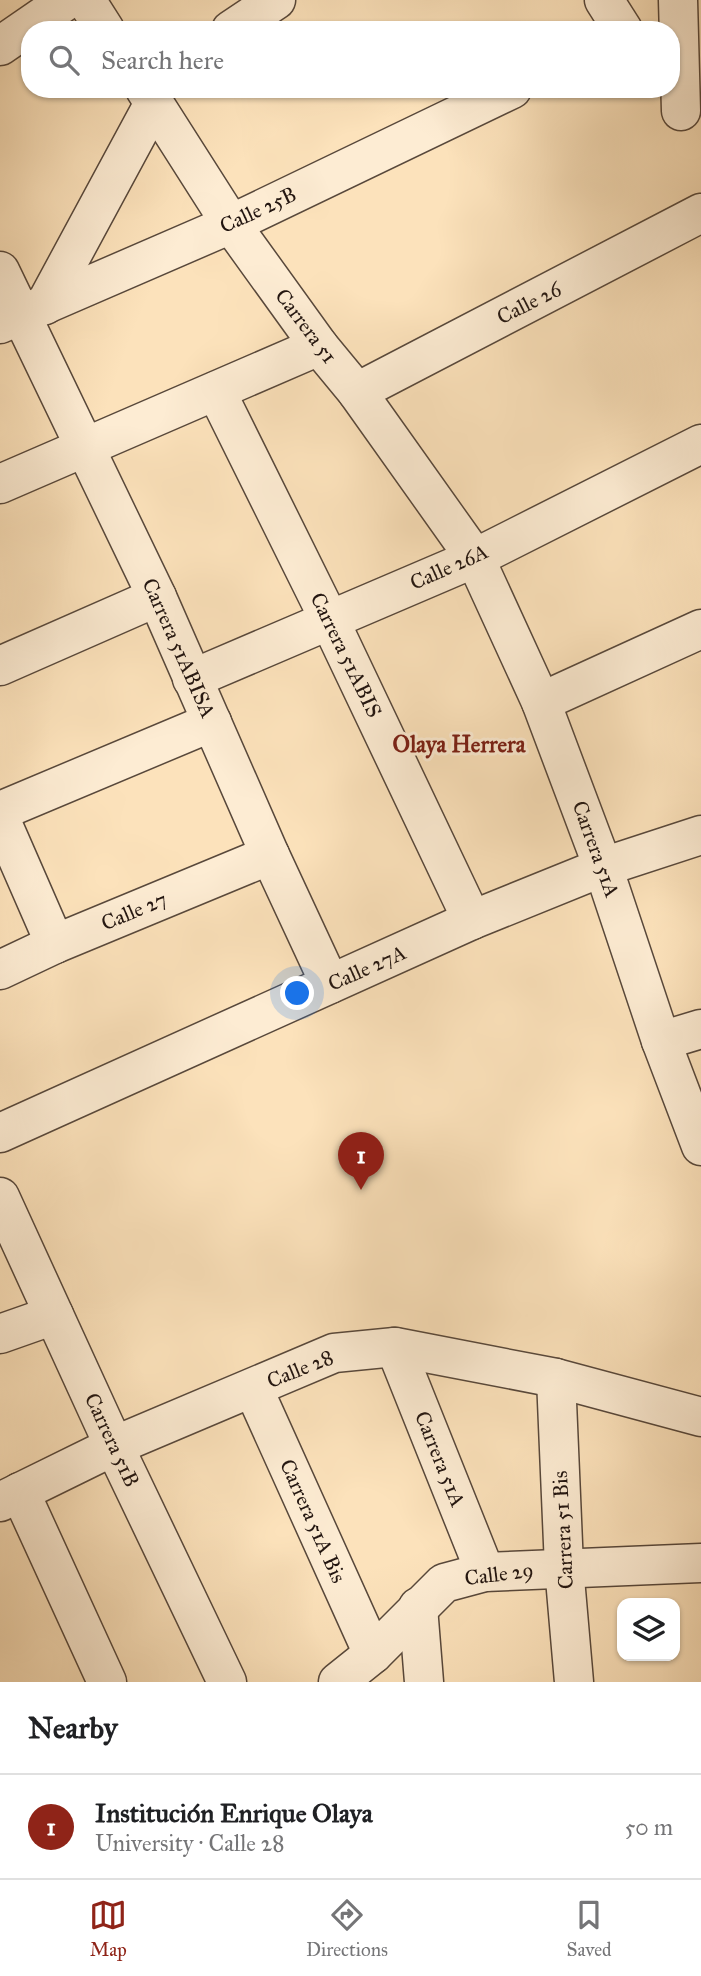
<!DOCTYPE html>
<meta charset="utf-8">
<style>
body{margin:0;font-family:"IM FELL Great Primer",serif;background:#f2f2f2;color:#202124}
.controls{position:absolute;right:21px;bottom:21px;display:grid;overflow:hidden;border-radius:14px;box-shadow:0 2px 5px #0004}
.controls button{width:63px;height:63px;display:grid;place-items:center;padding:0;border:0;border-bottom:2px solid #e0e0e0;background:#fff;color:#202124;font:35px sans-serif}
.you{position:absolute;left:298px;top:994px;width:24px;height:24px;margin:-18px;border:5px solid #fff;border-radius:50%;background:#1a73e8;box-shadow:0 0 0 10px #1a73e833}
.badge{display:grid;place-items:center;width:46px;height:46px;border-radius:50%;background:#8f2418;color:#fff;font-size:23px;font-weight:700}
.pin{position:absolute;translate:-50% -58px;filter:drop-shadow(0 2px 4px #0008)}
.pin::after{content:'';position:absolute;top:37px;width:24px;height:21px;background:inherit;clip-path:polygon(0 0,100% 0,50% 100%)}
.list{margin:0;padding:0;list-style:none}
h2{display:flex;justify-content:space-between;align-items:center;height:91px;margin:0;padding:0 28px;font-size:30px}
h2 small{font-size:23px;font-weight:400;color:#757577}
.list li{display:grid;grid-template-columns:46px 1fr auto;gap:21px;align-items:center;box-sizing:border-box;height:105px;padding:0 28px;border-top:2px solid #e0e0e0}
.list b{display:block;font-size:26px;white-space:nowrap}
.list p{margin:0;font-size:23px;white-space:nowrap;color:#757577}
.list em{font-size:23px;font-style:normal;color:#757577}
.icon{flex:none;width:38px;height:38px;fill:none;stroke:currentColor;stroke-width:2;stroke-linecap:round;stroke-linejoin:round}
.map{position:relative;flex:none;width:701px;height:1682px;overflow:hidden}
.search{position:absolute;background:#fff;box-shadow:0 2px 5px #0004;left:21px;right:21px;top:21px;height:77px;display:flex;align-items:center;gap:18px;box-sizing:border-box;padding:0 24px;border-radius:28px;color:#757577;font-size:26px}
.sheet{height:196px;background:#fff}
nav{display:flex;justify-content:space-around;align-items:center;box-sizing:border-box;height:98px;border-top:2px solid #e0e0e0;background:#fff;font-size:19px;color:#757577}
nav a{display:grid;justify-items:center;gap:4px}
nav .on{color:#8f2418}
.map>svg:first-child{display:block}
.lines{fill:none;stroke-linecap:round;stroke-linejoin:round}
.minor-casing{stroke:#58483b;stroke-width:41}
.minor{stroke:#fdecd3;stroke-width:38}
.labels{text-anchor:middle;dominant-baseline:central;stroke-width:6;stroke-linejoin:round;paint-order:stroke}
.street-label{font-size:21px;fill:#221510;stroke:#fdecd3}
.neighbourhood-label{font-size:23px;font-weight:bold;fill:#7a1f14;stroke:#fdecd3}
</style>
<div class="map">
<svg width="701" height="1682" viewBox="0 0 701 1682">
<rect width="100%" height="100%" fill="#fce2bb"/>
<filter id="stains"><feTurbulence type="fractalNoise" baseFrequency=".00286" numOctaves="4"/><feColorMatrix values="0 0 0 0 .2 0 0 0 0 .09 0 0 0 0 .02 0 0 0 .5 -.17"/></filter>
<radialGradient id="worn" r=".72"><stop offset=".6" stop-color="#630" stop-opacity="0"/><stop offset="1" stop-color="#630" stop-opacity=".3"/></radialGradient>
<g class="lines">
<g class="minor-casing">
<g id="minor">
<path d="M86 0 105 30"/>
<path d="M604 0 623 30"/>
<path d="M678 0 681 111"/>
<path d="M231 30 276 0"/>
<path d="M0 46 67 0"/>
<path d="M145 89 231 224 319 346 357 392 475 558 541 702 603 867 661 1041 701 1146"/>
<path d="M0 271 157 597 270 855 330 984"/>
<path d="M45 305 154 103"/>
<path d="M0 324 231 224 512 89"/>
<path d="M216 391 329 619 472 920"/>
<path d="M357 392 701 213"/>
<path d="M0 484 319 346"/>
<path d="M0 666 157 597"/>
<path d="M192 679 475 558 701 444"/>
<path d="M541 702 701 629"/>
<path d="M0 811 212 722"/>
<path d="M0 818 55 944"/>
<path d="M0 970 55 944 270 855"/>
<path d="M661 1041 701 1029"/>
<path d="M0 1133 472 920 603 867 701 835"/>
<path d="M0 1197 114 1446 227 1682"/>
<path d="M0 1334 54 1315"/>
<path d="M395 1347 485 1572"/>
<path d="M556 1378 564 1567 574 1682"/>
<path d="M253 1388 373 1654"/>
<path d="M20 1492 107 1682"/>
<path d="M0 1502 114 1446 334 1353 395 1347 556 1378 701 1417"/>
<path d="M418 1607 424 1682"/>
<path d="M338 1682 373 1654 444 1583 485 1572 701 1563"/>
</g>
</g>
<use href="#minor" class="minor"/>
</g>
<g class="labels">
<g class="street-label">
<text transform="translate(258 210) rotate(-25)">Calle 25B</text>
<text transform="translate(529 303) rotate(-27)">Calle 26</text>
<text transform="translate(306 326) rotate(53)">Carrera 51</text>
<text transform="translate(449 567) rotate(-24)">Calle 26A</text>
<text transform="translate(179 648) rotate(66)">Carrera 51ABISA</text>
<text transform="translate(346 655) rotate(64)">Carrera 51ABIS</text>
<text transform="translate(596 849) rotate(70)">Carrera 51A</text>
<text transform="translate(134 911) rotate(-23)">Calle 27</text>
<text transform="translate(367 968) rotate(-24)">Calle 27A</text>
<text transform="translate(300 1369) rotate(-22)">Calle 28</text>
<text transform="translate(112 1440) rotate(65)">Carrera 51B</text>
<text transform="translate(440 1459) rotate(68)">Carrera 51A</text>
<text transform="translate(313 1521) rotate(66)">Carrera 51A Bis</text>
<text transform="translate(563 1530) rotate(-93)">Carrera 51 Bis</text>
<text transform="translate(499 1574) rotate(-7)">Calle 29</text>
</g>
<g class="neighbourhood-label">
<text x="459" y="744">Olaya Herrera</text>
</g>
</g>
<rect width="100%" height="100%" filter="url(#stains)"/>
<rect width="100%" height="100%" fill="url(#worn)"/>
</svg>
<div class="controls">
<button><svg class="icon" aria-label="layers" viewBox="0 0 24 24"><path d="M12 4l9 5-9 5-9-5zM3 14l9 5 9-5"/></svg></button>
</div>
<div class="you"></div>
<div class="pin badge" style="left:361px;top:1190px">1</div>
<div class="search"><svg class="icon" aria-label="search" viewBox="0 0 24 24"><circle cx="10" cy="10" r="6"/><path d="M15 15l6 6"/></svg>Search here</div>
</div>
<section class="sheet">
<h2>Nearby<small></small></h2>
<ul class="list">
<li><span class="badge">1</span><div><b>Institución Enrique Olaya</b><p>University · Calle 28</p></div><em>50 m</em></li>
</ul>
</section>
<nav>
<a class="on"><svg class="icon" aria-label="map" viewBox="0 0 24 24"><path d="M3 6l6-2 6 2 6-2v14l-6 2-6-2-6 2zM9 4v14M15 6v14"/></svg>Map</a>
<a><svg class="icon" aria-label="directions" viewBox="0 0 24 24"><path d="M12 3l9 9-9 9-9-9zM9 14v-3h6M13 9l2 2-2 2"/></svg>Directions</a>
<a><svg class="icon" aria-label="saved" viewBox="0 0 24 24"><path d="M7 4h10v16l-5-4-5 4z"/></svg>Saved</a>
</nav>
